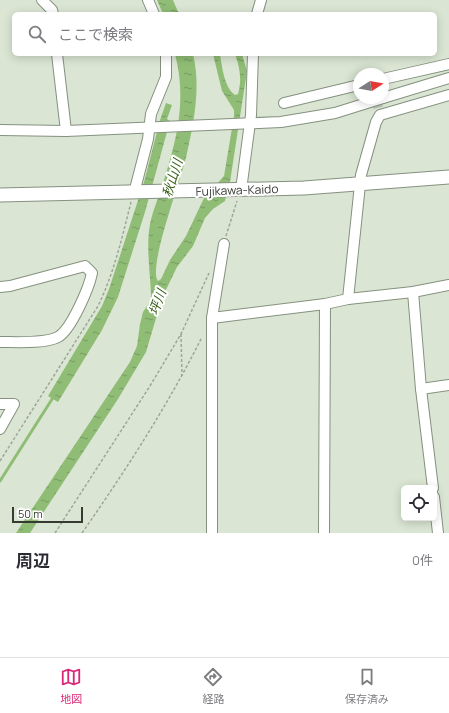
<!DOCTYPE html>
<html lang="ja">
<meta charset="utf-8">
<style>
body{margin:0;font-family:Manrope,"Noto Sans JP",sans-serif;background:#f2f2f3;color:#2b2b33}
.controls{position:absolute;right:12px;bottom:12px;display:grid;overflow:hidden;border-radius:6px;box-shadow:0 2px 10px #0003}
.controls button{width:36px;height:36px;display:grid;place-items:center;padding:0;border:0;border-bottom:1px solid #e1e1e2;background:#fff;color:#2b2b33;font:20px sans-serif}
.compass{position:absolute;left:353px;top:68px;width:36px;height:36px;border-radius:50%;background:#fff;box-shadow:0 2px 10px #0003;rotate:79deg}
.scale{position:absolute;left:12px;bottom:10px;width:71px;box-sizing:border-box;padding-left:4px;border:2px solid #353a33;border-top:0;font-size:11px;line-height:14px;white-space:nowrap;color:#353a33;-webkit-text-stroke:3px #fff;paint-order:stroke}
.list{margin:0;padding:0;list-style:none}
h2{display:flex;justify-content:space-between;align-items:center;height:52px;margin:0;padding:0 16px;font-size:17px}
h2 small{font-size:13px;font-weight:400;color:#7c7c81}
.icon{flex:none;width:22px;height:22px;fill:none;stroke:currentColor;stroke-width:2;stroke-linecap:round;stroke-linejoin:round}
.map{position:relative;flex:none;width:449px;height:533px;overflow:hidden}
.search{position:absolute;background:#fff;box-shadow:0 2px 10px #0003;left:12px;right:12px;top:12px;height:44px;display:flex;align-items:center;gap:10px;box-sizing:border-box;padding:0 14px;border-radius:6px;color:#7c7c81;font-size:15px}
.sheet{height:124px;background:#fff}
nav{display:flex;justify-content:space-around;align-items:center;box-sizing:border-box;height:56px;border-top:1px solid #e1e1e2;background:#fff;font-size:11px;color:#7c7c81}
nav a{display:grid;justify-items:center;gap:2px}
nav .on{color:#db2777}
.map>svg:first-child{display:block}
.water{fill:url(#water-ripples)}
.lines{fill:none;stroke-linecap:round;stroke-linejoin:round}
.stream{stroke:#90bd75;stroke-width:3}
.minor-tunnel{stroke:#b9c4b3;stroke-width:10;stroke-dasharray:10 5;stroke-linecap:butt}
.minor-casing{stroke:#85917f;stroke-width:12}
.major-casing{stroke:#85917f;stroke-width:15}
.path{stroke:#9da697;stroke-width:1.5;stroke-dasharray:3 2;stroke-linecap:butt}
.minor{stroke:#fff;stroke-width:10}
.major{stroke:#fff;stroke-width:13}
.labels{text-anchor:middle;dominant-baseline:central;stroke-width:4;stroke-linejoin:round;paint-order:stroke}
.street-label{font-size:12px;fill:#353a33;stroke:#fff}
.water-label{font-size:13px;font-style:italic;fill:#375f17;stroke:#fff}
</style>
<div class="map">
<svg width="449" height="533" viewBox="0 0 449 533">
<defs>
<pattern id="water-ripples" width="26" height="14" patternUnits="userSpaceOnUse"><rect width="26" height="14" fill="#90bd75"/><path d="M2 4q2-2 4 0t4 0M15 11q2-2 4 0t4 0" fill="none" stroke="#769b61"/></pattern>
</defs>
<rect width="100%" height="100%" fill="#dae6d3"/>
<g class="water">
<path d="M157 0H173L179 14H163Z"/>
<path d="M175 54H193C201 86 194 122 187 153 183 175 147 268 158 281L161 279 170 260 186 236 204 198 224 176 234 116V110L222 91 213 54H220C222 66 224 87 235 95L238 94C242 80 240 68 235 54H242L247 71 230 182 225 201 213 209 205 218 193 246 177 267 162 298 146 352 118 399 30 533H16L130 362 137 346 140 324 143 312 151 300V294C150 271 146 246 150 224 153 210 159 196 163 183 177 139 187 100 175 54Z"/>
<path d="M166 103 172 105 167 119 170 121 145 212 118 297 102 330 58 402 48 396 102 306 109 289 144 182 160 120Z"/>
</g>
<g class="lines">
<path class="stream" d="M0 481 54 396"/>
<path class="minor-tunnel" d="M376 98 380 115"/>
<g class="minor-casing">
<g id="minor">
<path d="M42 0 52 10 53 14"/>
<path d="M148 0 154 14"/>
<path d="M257 14 261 0"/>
<path d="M57 54 66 131"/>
<path d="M383 79 449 64"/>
<path d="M383 98 449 78"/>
<path d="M284 103 359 85"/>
<path d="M0 130 66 131 281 122 335 113 383 98"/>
<path d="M241 190 251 115 253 54"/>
<path d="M134 193 148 139 151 114 166 77V54"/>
<path d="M0 287 10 286 85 266 92 273C89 288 71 330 58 337 45 344 15 342 0 342"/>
<path d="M413 292 421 389 433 488"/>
<path d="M348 299 361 175 376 122 380 115 449 95"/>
<path d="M212 318 325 304 348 299 413 292 449 285"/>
<path d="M421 389 449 385"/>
<path d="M0 404H14L0 429"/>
<path d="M434 497 438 533"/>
<path d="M212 533V318L224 244"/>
<path d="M324 533 325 304"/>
</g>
</g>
<g class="major-casing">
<path id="major" d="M0 195 304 188 449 177"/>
</g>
<g class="path">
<path d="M226 236 237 201"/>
<path d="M181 334 182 376"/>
<path d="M0 461 98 306C114 273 122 238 131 202"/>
<path d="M55 533 150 386 181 334 209 273"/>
<path d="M82 533C126 470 168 405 202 337"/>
</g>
<use href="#minor" class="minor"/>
<use href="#major" class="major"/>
</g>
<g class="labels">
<g class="street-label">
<text transform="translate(237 190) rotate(-2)">Fujikawa-Kaido</text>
</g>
<g class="water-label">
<text transform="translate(172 178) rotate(-73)">秋山川</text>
<text transform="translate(157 302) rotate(-70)">坪川</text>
</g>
</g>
</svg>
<div class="controls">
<button><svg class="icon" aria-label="locate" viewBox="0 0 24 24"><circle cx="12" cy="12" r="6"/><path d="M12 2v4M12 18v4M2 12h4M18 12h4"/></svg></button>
</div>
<svg class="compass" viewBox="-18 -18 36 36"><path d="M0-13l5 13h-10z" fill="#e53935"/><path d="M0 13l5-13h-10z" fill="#7c7c81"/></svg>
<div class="scale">50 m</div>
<div class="search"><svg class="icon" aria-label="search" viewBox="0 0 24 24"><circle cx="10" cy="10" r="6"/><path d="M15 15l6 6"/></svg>ここで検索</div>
</div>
<section class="sheet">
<h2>周辺<small>0件</small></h2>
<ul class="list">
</ul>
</section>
<nav>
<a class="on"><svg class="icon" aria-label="map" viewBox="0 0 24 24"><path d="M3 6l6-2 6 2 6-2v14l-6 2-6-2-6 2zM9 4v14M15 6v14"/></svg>地図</a>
<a><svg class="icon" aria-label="directions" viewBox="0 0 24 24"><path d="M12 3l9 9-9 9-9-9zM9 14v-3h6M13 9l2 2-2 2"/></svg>経路</a>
<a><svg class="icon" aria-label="saved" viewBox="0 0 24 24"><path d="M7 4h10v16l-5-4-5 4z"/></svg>保存済み</a>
</nav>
